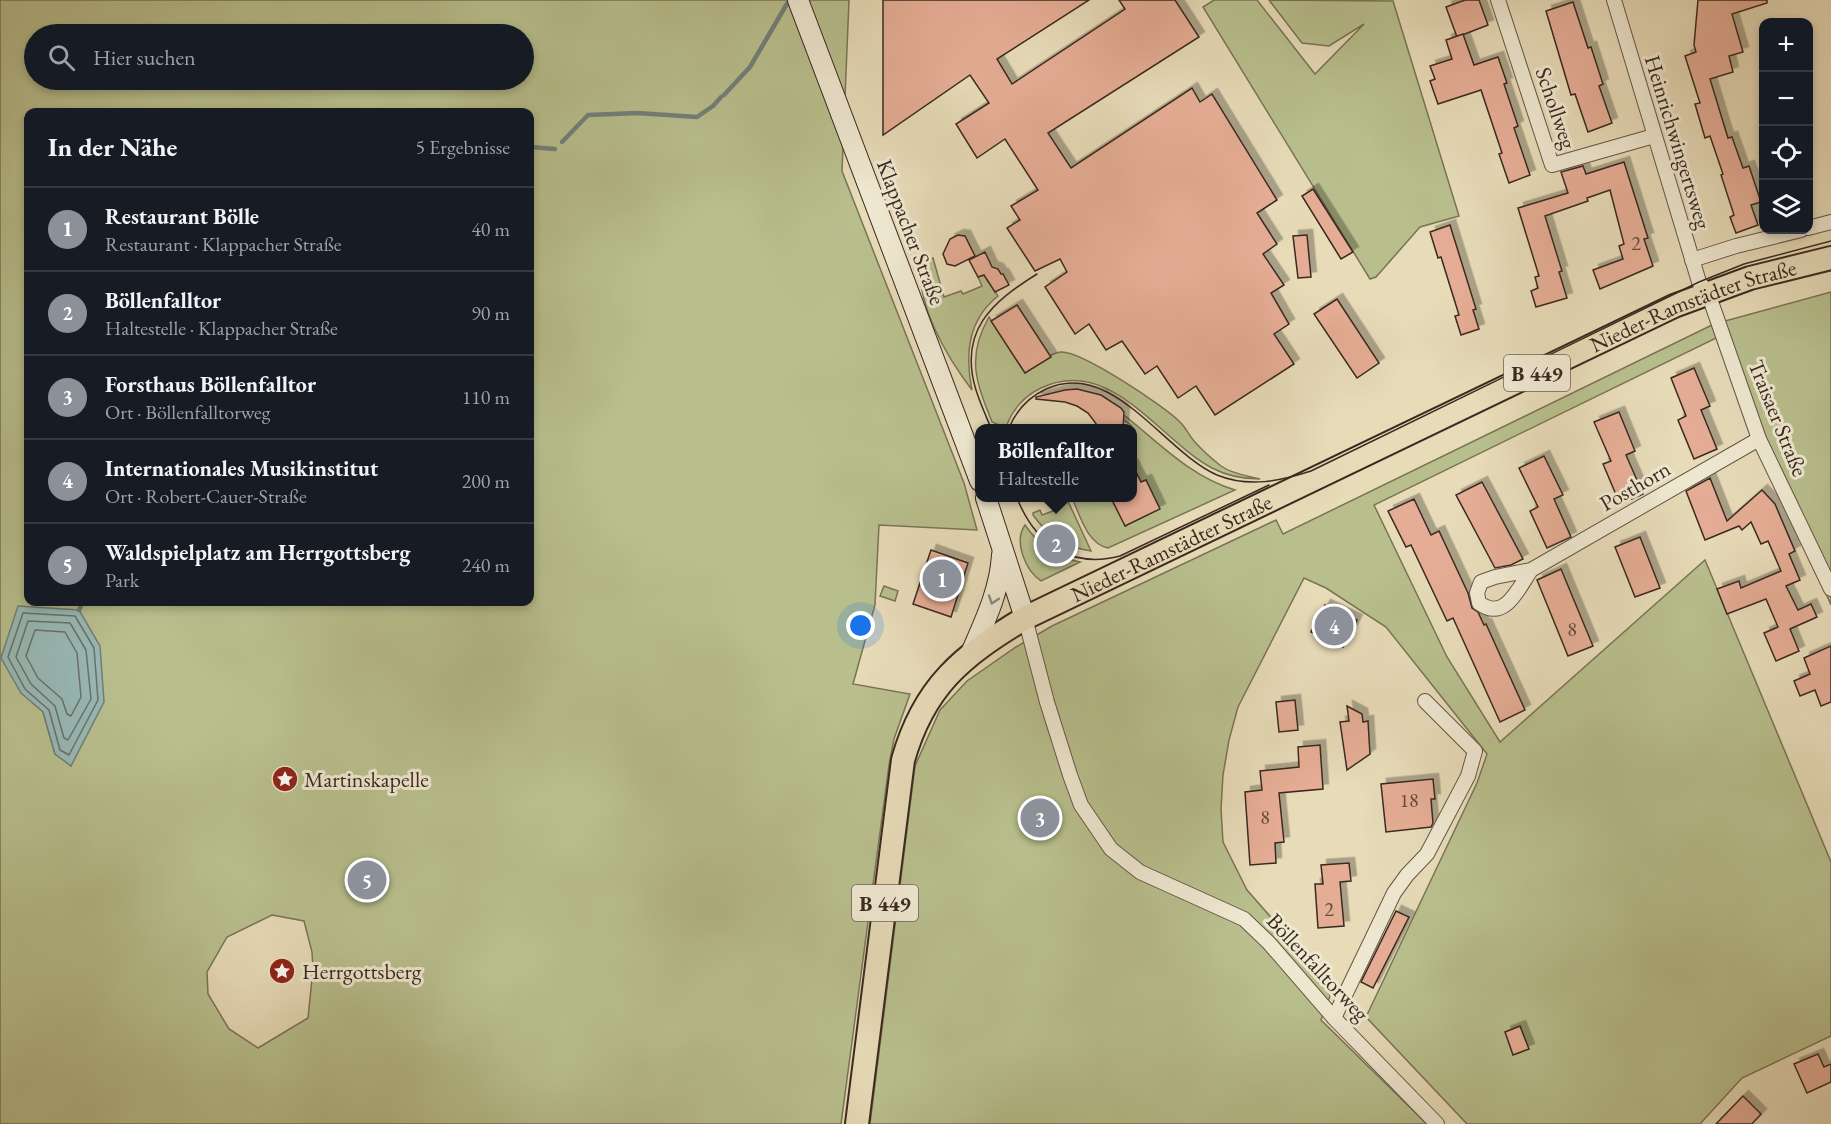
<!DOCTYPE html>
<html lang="de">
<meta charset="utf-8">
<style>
body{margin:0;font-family:"EB Garamond",serif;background:#242831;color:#f1f3f6}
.controls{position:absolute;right:18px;top:18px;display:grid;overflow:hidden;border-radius:12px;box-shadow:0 3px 9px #0003}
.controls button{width:54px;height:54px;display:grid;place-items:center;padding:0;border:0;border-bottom:2px solid #363941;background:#171b24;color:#f1f3f6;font:30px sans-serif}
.you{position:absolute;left:861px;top:626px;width:21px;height:21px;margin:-15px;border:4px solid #fff;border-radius:50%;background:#1a73e8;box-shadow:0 0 0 9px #1a73e833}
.badge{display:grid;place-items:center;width:39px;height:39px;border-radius:50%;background:#8c9099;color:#fff;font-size:20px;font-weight:700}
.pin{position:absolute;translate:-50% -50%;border:3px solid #fff;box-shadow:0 2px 6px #0006}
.popup{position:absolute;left:975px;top:424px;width:162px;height:78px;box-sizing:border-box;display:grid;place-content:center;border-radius:12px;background:#171b24;filter:drop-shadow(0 2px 4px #0005);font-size:20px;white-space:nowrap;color:#9ea1a6}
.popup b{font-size:22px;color:#f1f3f6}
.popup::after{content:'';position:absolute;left:50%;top:100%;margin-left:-12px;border:12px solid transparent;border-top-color:#171b24}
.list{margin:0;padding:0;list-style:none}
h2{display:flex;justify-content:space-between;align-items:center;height:78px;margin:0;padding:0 24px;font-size:26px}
h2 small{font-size:20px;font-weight:400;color:#9ea1a6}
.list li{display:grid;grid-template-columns:39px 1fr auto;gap:18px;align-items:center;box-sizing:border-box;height:84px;padding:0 24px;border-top:2px solid #363941}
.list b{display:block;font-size:22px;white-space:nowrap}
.list p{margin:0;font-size:20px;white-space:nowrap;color:#9ea1a6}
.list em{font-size:20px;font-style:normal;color:#9ea1a6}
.icon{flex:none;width:33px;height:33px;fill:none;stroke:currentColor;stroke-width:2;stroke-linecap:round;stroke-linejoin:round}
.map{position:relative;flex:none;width:1831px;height:1124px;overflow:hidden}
.search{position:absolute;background:#171b24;box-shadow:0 3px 9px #0003;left:24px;top:24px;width:510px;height:66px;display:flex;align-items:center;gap:15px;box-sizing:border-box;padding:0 21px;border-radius:33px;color:#9ea1a6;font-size:22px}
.panel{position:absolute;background:#171b24;box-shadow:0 3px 9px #0003;left:24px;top:108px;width:510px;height:498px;border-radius:12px}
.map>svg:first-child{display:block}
.green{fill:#b8bf8d;stroke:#797456;stroke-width:1.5;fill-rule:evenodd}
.water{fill:#98b9b6;stroke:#727f7a;stroke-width:1.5}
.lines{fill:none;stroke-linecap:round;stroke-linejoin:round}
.shore{stroke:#69716b;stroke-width:1.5}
.stream{stroke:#727f7a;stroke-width:4.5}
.building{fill:#e5ad95;stroke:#3a2920;stroke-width:1.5;filter:url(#shadow)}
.minor-casing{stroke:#655646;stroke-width:16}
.secondary-casing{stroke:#3a2920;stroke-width:22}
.primary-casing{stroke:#3a2920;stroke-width:26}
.minor{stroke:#efe8d1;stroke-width:14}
.secondary{stroke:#efe8d1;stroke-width:20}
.primary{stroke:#e7dbb8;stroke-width:22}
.tram{stroke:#3a2920;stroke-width:1.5}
.oneway{stroke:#948878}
.labels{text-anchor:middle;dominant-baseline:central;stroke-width:6;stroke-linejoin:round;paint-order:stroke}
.number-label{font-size:20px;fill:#654a3d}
.shield{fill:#efe8d1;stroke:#706255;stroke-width:1.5}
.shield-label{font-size:21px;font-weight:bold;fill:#3a2920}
.street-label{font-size:22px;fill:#3a2920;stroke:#efe8d1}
.poi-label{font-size:22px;fill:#3a2920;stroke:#efe8d1;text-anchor:start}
</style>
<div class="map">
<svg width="1831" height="1124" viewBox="0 0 1831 1124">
<defs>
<filter id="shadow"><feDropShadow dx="5.5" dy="-5.5" stdDeviation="0" flood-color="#0004"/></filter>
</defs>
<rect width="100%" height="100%" fill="#e7dbb8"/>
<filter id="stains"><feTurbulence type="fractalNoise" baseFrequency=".00333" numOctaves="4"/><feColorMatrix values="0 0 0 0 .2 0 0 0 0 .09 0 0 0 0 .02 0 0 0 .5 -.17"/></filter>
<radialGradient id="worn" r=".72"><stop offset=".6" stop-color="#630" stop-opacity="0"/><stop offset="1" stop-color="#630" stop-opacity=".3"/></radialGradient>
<g class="green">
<path d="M0 0H849L842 171 964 483 977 530 879 525 875 605 853 684 910 694 894 739 889 765 841 1124H0ZM34 34H524V80H34ZM28 112H530V602H28ZM43 712 71 765 55 754ZM272 915 304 921 312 952 313 969 308 1018 258 1048 229 1029 208 994 207 972 227 937Z"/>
<path d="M1214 0H1257L1315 74 1364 24 1329 46 1302 43 1269 0 1393 1 1459 216 1420 227 1376 277 1370 279 1203 7Z"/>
<path d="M933 258 944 297 961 291 963 294 982 286 978 277 984 275 998 296C967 321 965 355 972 390 947 357 915 304 921 261Z"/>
<path d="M1831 292V605L1759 439 1718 337 1374 505 1447 657 1500 742 1705 560 1831 862V1036L1742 1078 1700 1124H1467L1366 1017 1477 783 1487 754 1386 627 1326 588 1304 578 1238 707 1229 740 1223 775 1221 809 1223 842 1247 890 1333 988 1321 1020 1427 1124H870L915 766 940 710 967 681 1016 647 1052 626 1276 520 1283 534 1714 324Z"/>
<path d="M989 317 1025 373C1035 367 1049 353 1061 352 1082 351 1164 406 1180 422 1186 428 1189 435 1194 441 1202 450 1212 459 1221 466 1232 474 1248 476 1260 479 1244 479 1227 476 1212 468 1158 439 1111 355 1041 388 1024 396 1011 411 1006 428L992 422C976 382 966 357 989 317Z"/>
<path d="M1124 415C1159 443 1191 477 1235 490L1108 548C1087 544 1080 515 1072 498H1111L1126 526 1146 480 1141 482 1134 468H1133L1132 428H1127L1131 425 1122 419Z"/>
<path d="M1067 499 1091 551C1065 547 1048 536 1033 515V513L1040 510 1042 515 1053 511 1052 505Z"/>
<path d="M1025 525C1038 544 1057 558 1080 562L1041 581C1026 571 1013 542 1025 525Z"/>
<path d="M884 586 898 591 895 601 880 596Z"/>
</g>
<path class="water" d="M18 606 79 610 100 646 104 702 71 766 55 754 43 712 21 693 1 658Z"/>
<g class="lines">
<g class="shore">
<path d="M23 613 75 616 94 648 98 700 69 755 60 750 49 710 25 689 8 657Z"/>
<path d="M28 621 70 623 86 650 91 699 68 740 64 738 55 706 31 684 16 657Z"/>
<path d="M35 630 65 632 77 653 81 697 71 716 67 714 62 699 38 678 26 656Z"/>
</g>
<g class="stream">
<path d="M724 95 750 67 788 2"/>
<path d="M562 142 588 115 637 113 697 117 713 106 721 97"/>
<path d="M530 147 555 149"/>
<path d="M79 610 83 602"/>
</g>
</g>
<g class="building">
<path d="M883 0H1089L997 59 1012 84 1125 9 1119 0H1175L1199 37 1048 133 1071 168 1192 88 1200 102 1212 94 1277 200 1257 213 1277 244 1263 254 1284 285 1271 293 1289 324 1274 334 1294 364 1215 415 1196 386 1178 398 1157 366 1145 374 1122 341 1106 350 1089 324 1075 334 1045 287 1067 272 1060 259 1035 271 1007 228 1020 220 1011 206 1038 190 1005 139 977 158 956 124 989 103 970 75 883 135Z"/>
<path d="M1465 0H1479L1488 25 1457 37 1446 7Z"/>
<path d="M1698 0H1767V3L1732 14 1743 52 1729 56 1733 72 1710 79 1728 138 1732 137 1743 168 1749 166 1761 202 1751 205 1758 225 1736 233 1730 217 1734 215 1721 175 1723 174 1710 136 1705 138 1695 104 1700 103 1685 56 1696 52 1694 45Z"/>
<path d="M1573 2 1588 48 1591 47 1603 84 1599 86 1612 123 1588 132 1575 94 1571 95 1546 11Z"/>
<path d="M1463 34 1474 65 1498 57 1507 83 1504 84 1518 126 1514 128 1530 175 1509 183 1499 154 1502 153 1481 90 1438 104 1430 81 1435 79 1430 66 1452 59 1446 40Z"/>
<path d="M1624 162 1648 238 1644 239 1653 266 1600 289 1593 270 1623 259 1619 246 1624 244 1610 190 1587 198 1588 201 1545 216 1562 271 1559 272 1567 298 1536 307 1531 291 1538 288 1535 277 1539 276 1518 208 1568 193 1561 172 1583 166 1586 174Z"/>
<path d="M1313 189 1353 252 1341 259 1302 196Z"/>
<path d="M1450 225 1476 309 1473 310 1479 329 1461 335 1455 316 1459 315 1441 257 1438 258 1430 232Z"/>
<path d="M958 235 965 236 975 256 955 266 947 264 943 254 950 239Z"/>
<path d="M1307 235 1311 277 1298 278 1293 236Z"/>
<path d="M985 252 992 267 998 269 1001 274H1003L1009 285 995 292 984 275 978 277 969 260Z"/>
<path d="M1337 299 1379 363 1357 378 1314 314Z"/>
<path d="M1017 305 1051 357 1025 373 991 321Z"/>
<path d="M1694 368 1710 406 1701 410 1717 449 1694 459 1678 420 1686 416 1671 378Z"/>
<path d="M1077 389 1101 395 1121 408 1124 412 1123 429H1100L1088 413 1077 406 1065 402 1036 399V397L1065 390Z"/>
<path d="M1619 412 1635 451 1626 455 1643 494 1620 504 1603 464 1611 461 1594 422Z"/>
<path d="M1544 456 1563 495 1554 499 1571 537 1547 548 1530 511 1538 507 1519 468Z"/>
<path d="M1132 464 1141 482 1146 480 1160 509 1125 526 1111 498H1132Z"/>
<path d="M1710 478 1727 521 1762 490 1775 504 1795 551 1789 554 1800 580 1786 586 1798 610 1811 604 1817 617 1790 629 1799 651 1776 661 1764 633 1778 627 1766 599 1727 614 1717 589 1739 581 1741 588 1781 571 1768 541 1761 544 1751 522 1742 530 1739 526 1705 540 1686 491Z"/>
<path d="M1482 482 1523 559 1511 565 1495 568 1456 495Z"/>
<path d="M1414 499 1431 535 1439 531 1468 593 1472 608 1478 612 1484 625 1486 624 1525 710 1500 722 1453 618 1447 621 1411 545 1406 547 1388 511Z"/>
<path d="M1640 537 1660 588 1635 597 1615 547Z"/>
<path d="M931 550 968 563 951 617 913 604Z"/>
<path d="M1561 569 1593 646 1568 656 1537 580Z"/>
<path d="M1325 605 1357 620 1343 647 1311 632Z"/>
<path d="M1831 646V702L1821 706 1815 690 1800 696 1794 681 1810 674 1804 658Z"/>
<path d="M1295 700 1298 730 1279 732 1276 702Z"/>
<path d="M1347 706 1362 714 1363 722 1368 721 1370 754 1347 770 1340 722 1349 721Z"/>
<path d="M1320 745 1323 789 1279 793 1284 842 1275 843 1276 863 1250 865 1245 792 1262 790 1260 771 1299 767 1298 747Z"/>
<path d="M1433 779 1435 799H1431L1433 823 1431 827 1386 832 1381 784Z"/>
<path d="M1048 807 1053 822 1032 829 1027 813Z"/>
<path d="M1349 863 1351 881 1340 882 1344 926 1318 928 1315 884H1323L1321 865Z"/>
<path d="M1396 911 1409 917 1373 988 1361 982Z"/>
<path d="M1520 1026 1529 1049 1513 1055 1505 1032Z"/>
<path d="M1818 1054 1824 1067 1831 1064V1082L1807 1093 1794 1064Z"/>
<path d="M1743 1096 1761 1114 1752 1124H1716Z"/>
</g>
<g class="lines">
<g class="minor-casing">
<g id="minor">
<path d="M1498 0 1552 165 1654 136"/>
<path d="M1614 0 1699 282 1708 293 1759 439 1831 589"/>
<path d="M1808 228 1831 222"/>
<path d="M1692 260 1736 246 1801 230"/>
<path d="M1531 570C1518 589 1505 622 1479 603L1477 593 1481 582 1495 577 1531 570 1759 439"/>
<path d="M1025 618 1047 702 1070 775 1081 805 1111 849 1140 872 1244 919 1269 943 1334 1018 1437 1124"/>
<path d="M1334 1018 1394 893 1407 875 1427 854 1468 776 1475 751 1425 701"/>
</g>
</g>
<g class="secondary-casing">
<g id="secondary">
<path d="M798 0 980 481"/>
<path d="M986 498 1025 618"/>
<path d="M971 653C985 621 1000 590 1002 555"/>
</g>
</g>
<g class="primary-casing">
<g id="primary">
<path id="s1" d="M857 1124 903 760C924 686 962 656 1025 618L1674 306 1750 278 1831 258"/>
</g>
</g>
<use href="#minor" class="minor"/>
<use href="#secondary" class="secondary"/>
<use href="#primary" class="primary"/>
<g class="tram">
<path d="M991 428C986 416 980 403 976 390 958 331 992 302 1037 274"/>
<path d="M1009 428C1016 411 1029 397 1046 389 1112 358 1164 452 1217 475 1249 488 1280 481 1311 471L1699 282 1744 264 1831 241"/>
<path d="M1017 498C1035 543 1070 569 1120 556L1269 485"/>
</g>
</g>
<defs><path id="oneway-chevron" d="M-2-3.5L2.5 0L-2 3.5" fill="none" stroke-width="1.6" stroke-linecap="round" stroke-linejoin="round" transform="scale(1.5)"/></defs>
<use class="oneway" href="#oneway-chevron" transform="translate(993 600) rotate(108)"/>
<defs>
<g id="sight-disc" transform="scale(1.35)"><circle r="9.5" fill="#8f2418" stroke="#efe8d1"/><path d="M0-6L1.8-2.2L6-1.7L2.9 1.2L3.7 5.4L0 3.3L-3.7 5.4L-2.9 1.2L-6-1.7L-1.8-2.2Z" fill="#fff"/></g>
</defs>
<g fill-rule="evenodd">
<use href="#sight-disc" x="285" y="779"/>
<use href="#sight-disc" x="282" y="971"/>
</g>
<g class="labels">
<g class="number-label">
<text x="1636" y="243">2</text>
<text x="1572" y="629">8</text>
<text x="1409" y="800">18</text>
<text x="1265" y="817">8</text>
<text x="1329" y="909">2</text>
</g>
<g class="shield">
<rect x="1504" y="355" width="66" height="36" rx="4.5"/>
<rect x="852" y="885" width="66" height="36" rx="4.5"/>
</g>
<g class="shield-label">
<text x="1537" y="373">B 449</text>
<text x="885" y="903">B 449</text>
</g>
<g class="street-label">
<text transform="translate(1556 108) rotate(71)">Schollweg</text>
<text transform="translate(1678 142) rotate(73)">Heinrichwingertsweg</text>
<text transform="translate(911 232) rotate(69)">Klappacher Straße</text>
<text stroke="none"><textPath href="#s1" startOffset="1298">Nieder-Ramstädter Straße</textPath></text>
<text transform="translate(1778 418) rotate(68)">Traisaer Straße</text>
<text transform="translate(1635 486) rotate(-30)">Posthorn</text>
<text stroke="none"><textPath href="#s1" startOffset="722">Nieder-Ramstädter Straße</textPath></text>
<text transform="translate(1318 967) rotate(47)">Böllenfalltorweg</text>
</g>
<g class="poi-label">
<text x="304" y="779">Martinskapelle</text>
<text x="302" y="971">Herrgottsberg</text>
</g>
</g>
<rect width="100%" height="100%" filter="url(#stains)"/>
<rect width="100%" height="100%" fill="url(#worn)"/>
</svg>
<div class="controls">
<button>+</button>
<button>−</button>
<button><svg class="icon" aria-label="locate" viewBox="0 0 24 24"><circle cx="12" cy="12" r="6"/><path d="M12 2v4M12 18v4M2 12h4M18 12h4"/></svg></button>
<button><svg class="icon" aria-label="layers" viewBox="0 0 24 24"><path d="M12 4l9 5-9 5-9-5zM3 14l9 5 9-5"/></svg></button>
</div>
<div class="you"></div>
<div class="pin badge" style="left:942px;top:579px">1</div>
<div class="pin badge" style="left:1056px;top:544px">2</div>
<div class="popup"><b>Böllenfalltor</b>Haltestelle</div>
<div class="pin badge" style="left:1040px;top:818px">3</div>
<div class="pin badge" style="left:1334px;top:626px">4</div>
<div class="pin badge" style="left:367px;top:880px">5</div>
<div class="search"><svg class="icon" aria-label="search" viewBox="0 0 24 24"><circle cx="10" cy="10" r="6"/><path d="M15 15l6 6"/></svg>Hier suchen</div>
<section class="panel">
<h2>In der Nähe<small>5 Ergebnisse</small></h2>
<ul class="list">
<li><span class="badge">1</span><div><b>Restaurant Bölle</b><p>Restaurant · Klappacher Straße</p></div><em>40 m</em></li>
<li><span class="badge">2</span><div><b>Böllenfalltor</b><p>Haltestelle · Klappacher Straße</p></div><em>90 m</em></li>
<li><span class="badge">3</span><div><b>Forsthaus Böllenfalltor</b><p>Ort · Böllenfalltorweg</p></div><em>110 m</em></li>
<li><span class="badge">4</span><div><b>Internationales Musikinstitut</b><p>Ort · Robert-Cauer-Straße</p></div><em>200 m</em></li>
<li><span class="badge">5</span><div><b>Waldspielplatz am Herrgottsberg</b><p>Park</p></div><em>240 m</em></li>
</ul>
</section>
</div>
